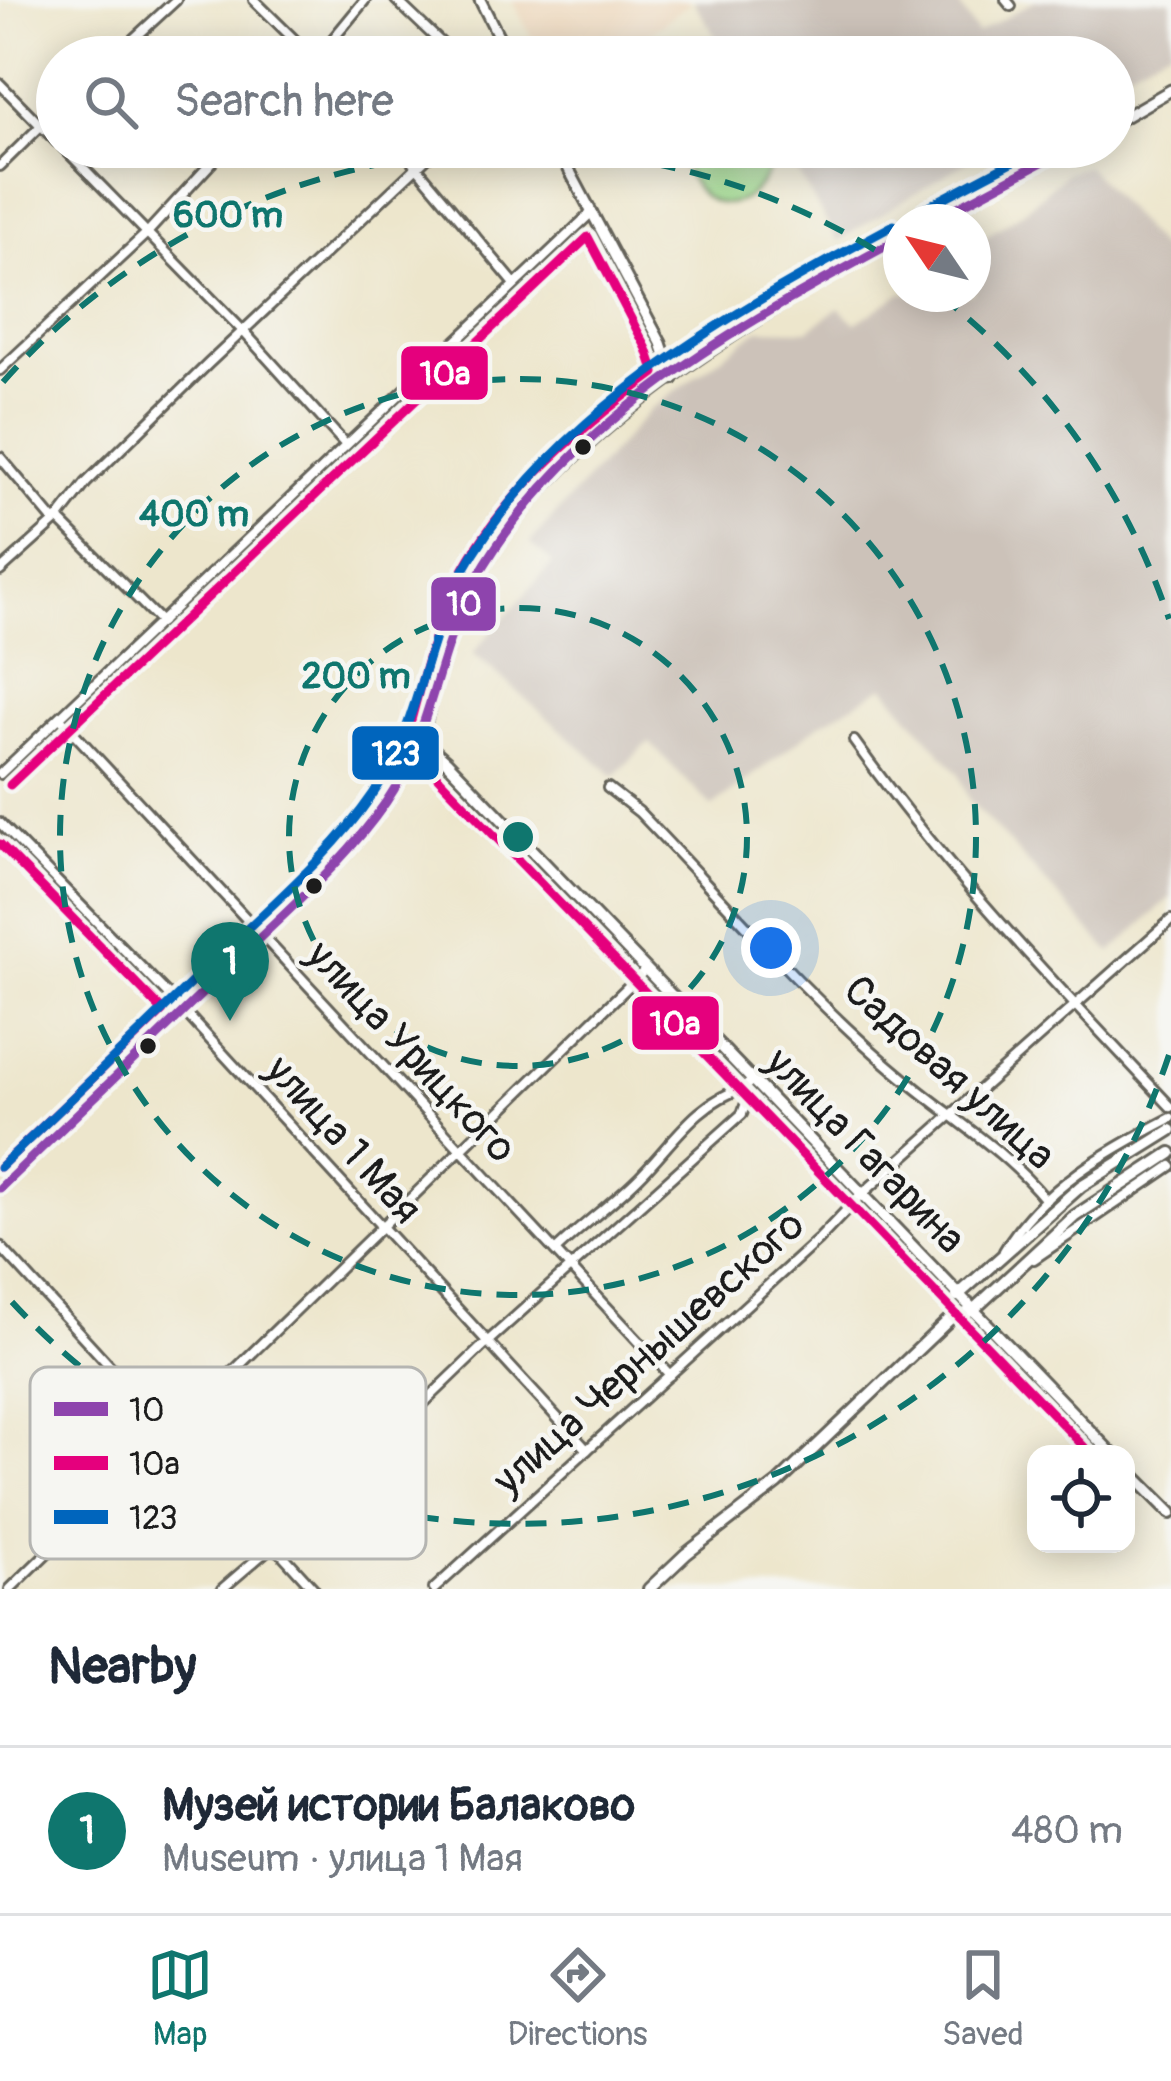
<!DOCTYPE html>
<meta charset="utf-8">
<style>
body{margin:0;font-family:Pangolin,sans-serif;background:#f2f2f3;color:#1f2937}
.controls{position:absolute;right:36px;bottom:36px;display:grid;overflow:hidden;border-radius:24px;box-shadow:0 6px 30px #0003}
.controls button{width:108px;height:108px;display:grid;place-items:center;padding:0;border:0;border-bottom:3px solid #e0e1e3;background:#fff;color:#1f2937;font:60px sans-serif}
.compass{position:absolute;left:883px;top:204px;width:108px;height:108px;border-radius:50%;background:#fff;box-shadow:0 6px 30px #0003;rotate:305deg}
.you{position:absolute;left:771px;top:948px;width:42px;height:42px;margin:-30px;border:9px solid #fff;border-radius:50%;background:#1a73e8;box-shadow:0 0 0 18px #1a73e833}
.badge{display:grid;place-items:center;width:78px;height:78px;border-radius:50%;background:#0f766e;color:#fff;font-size:39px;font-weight:700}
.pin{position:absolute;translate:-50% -99px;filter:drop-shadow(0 3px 6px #0008)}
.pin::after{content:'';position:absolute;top:63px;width:42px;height:36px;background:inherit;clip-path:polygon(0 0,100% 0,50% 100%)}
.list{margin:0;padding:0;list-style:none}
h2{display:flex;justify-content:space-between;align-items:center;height:156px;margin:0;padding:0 48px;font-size:51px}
h2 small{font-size:39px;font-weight:400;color:#747a83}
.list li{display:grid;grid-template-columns:78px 1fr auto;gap:36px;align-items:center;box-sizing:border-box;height:168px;padding:0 48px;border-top:3px solid #e0e1e3}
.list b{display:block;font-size:45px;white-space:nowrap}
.list p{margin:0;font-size:39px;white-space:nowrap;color:#747a83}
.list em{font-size:39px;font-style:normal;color:#747a83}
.icon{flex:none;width:66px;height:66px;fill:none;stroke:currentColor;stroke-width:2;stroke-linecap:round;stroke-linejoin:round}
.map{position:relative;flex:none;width:1171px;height:1589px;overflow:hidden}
.search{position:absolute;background:#fff;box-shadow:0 6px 30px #0003;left:36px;right:36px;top:36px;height:132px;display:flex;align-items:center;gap:30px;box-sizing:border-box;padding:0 42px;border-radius:66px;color:#747a83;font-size:45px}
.sheet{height:324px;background:#fff}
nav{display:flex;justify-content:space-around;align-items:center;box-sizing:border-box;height:168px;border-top:3px solid #e0e1e3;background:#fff;font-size:33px;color:#747a83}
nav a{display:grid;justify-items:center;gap:6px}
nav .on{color:#0f766e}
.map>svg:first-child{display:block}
.built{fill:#edd7bb}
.industrial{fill:#ccc2b9}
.green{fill:#9bd68a;stroke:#5c7953;stroke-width:3}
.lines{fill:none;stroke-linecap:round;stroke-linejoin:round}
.minor-casing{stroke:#65635a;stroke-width:14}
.tertiary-casing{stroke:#65635a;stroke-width:15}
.secondary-casing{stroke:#65635a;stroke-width:16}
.minor{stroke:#fff;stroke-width:8}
.tertiary{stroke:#fff;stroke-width:9}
.secondary{stroke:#fff;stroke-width:10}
.bus-1-casing{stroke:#f6f6f2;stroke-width:18}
.bus-2-casing{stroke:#f6f6f2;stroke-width:18}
.bus-3-casing{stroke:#f6f6f2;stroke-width:18}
.bus-1{stroke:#8e44ad;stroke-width:9}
.bus-2{stroke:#e5007d;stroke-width:9}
.bus-3{stroke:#0065bd;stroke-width:9}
.ring{fill:none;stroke:#0f766e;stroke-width:6;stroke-dasharray:21 15}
.bus-dot{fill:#1c1c1c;stroke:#f6f6f2;stroke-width:4.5}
.labels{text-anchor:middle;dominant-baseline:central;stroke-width:9;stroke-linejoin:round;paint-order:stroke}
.street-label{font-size:42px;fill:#1c1c1c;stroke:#f6f6f2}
.key{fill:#f6f6f2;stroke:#b5b5b2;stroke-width:3}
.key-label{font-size:33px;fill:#1c1c1c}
.centre{fill:#0f766e;stroke:#f6f6f2;stroke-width:6}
.ring-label{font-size:36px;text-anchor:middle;font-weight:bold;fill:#0f766e;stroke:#f6f6f2;stroke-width:9;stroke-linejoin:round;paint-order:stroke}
.line-badge{stroke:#f6f6f2;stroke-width:4.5}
.badge-label{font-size:33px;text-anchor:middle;font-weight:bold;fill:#fff}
</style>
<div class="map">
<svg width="1171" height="1589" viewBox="0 0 1171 1589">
<rect width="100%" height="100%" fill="#f6f6f2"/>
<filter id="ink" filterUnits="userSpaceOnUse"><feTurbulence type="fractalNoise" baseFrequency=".00833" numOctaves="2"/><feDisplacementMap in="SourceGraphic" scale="24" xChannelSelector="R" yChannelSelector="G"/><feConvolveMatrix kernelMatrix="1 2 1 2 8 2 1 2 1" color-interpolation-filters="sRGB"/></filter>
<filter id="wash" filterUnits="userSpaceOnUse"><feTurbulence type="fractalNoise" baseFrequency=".004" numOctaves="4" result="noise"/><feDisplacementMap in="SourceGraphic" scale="48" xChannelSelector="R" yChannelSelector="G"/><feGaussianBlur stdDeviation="2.7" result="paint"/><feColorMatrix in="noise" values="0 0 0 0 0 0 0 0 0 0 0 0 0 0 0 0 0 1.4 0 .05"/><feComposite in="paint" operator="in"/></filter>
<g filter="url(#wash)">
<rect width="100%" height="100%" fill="#ede6cc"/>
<path class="built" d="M512 0H688L690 3 618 57H542Z"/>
<g class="industrial">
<path d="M693 0H956L977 34 1036 0H1171V47L1114 77V57H728Z"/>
<path d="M782 147H990L838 241Z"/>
<path d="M1087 166 1171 261V897L1111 953 969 800 959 774 884 686 817 726 712 807 649 742 614 776 473 653 553 563 530 543 650 410 759 329 808 330 839 308 856 323 901 293 973 294V245L1023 212 1067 172Z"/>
</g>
<path class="green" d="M673 147H766L772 158C767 186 737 217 706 198 692 188 682 162 673 147Z"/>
</g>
<g filter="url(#ink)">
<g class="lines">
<g class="minor-casing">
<g id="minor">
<path d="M254 0 312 57"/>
<path d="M396 0 456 57"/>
<path d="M1006 0 1011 6"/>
<path d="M114 57 176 0"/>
<path d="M318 57 365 0"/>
<path d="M0 84 57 142"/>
<path d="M63 147 244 332 345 444"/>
<path d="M400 147 514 283"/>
<path d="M0 166 57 110"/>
<path d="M0 370 147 233 226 147"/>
<path d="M0 457 53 520"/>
<path d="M58 519 161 622"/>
<path d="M0 571 58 519 86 483 208 364 438 147"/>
<path d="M60 718 670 1375"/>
<path d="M854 741C948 873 1060 989 1171 1107"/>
<path d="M0 774 592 212"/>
<path d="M608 788 639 812C723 899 813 1004 906 1080 953 1119 1007 1152 1046 1200"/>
<path d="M0 823 184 1011 587 1450"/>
<path d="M0 1246 314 1589"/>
<path d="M555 1251C582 1225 613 1203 639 1177 673 1143 696 1102 744 1088"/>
<path d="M1004 1251C1041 1188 1109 1150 1171 1118"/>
<path d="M1034 1259 1171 1166"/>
<path d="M10 1589 646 969"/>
<path d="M222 1589 300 1522 486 1343 742 1114 747 1100 744 1088 752 1080"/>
<path d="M434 1589 818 1240 861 1195 1171 920"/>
</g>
</g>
<g class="tertiary-casing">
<g id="tertiary">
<path d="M480 0 509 57"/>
<path d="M1114 123 1171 90"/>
<path d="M557 147 661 343 673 379"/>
<path d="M930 222 1070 147"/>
<path d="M421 739C436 687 448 632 474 584 551 436 758 314 901 238"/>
</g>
</g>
<g class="secondary-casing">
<g id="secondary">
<path d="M0 1188 334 863 388 800 421 739 446 761 1112 1454"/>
<path d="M957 1296 1081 1186 1171 1130"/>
<path d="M1126 1468 1171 1513"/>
<path d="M649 1589 686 1554 778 1483 951 1318 972 1311 1075 1216 1171 1153"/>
</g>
</g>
<use href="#minor" class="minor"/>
<use href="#tertiary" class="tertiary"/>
<use href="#secondary" class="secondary"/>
<g class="bus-1-casing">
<g id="bus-1">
<path d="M930 222 1070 147"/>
<path d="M0 1188C81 1111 162 1032 243 954 292 906 347 859 386 802 432 735 436 652 474 583 564 420 743 323 901 238"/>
</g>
</g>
<g class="bus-2-casing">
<g id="bus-2">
<path d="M10 785 588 237 647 349 655 373C574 432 493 502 451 594 431 639 420 688 407 735V745L1091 1454"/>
<path d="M0 844 163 1011 0 1167"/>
</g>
</g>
<g class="bus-3-casing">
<g id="bus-3">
<path d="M923 209 1012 162"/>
<path d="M0 1167C77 1094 153 1020 229 946 279 898 334 851 373 794 419 728 423 645 461 575 553 410 734 311 894 225"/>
</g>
</g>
<use href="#bus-1" class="bus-1"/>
<use href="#bus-2" class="bus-2"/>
<use href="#bus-3" class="bus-3"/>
</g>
</g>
<g class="ring">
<circle cx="518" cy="837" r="229"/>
<circle cx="518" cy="837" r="458"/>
<path d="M1169 1055A687 687 0 0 1 3 1292M3 382A687 687 0 0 1 897 264M941 296A687 687 0 0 1 1169 619"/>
</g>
<g class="bus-dot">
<circle cx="583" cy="447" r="10"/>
<circle cx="314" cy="886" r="10"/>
<circle cx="148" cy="1046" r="10"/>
</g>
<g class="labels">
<g class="street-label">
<text transform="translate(411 1052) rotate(47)">улица Урицкого</text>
<text transform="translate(949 1073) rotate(42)">Садовая улица</text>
<text transform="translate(343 1140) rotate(48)">улица 1 Мая</text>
<text transform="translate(865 1151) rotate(46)">улица Гагарина</text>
<text transform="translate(649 1353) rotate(-42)">улица Чернышевского</text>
</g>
</g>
<rect x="30" y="1367" width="396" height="192" rx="18" class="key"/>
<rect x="54" y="1402" width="54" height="14" fill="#8e44ad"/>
<rect x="54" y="1456" width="54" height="14" fill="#e5007d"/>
<rect x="54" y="1510" width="54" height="14" fill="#0065bd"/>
<g class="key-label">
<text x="129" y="1421">10</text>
<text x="129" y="1475">10а</text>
<text x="129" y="1529">123</text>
</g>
<circle cx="518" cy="837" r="18" class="centre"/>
<g class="ring-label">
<text x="228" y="227">600 m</text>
<text x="194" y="526">400 m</text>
<text x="356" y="688">200 m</text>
</g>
<g class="line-badge">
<rect x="399" y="344" width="91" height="58" rx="12" fill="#e5007d"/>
<rect x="429" y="575" width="69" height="58" rx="12" fill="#8e44ad"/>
<rect x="350" y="724" width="91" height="58" rx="12" fill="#0065bd"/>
<rect x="630" y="994" width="91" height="58" rx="12" fill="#e5007d"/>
</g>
<g class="badge-label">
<text x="445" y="385">10а</text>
<text x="464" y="615">10</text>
<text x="396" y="765">123</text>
<text x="675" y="1035">10а</text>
</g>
</svg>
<div class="controls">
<button><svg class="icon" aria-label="locate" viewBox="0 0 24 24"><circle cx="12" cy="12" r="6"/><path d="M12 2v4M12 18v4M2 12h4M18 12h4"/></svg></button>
</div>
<svg class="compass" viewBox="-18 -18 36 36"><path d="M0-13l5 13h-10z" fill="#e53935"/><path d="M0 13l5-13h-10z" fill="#747a83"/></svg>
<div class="you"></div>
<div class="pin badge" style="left:230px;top:1021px">1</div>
<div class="search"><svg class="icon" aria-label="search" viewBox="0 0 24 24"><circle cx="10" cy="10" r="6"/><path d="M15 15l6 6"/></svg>Search here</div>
</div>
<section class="sheet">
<h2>Nearby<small></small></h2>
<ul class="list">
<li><span class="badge">1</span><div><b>Музей истории Балаково</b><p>Museum · улица 1 Мая</p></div><em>480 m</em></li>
</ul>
</section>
<nav>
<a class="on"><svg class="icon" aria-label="map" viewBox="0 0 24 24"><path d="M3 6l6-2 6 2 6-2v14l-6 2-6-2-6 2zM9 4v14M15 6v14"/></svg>Map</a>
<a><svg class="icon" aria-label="directions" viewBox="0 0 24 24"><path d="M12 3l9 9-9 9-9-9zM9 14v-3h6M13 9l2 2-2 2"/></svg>Directions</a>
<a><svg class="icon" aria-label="saved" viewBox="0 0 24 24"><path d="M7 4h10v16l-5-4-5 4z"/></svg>Saved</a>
</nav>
